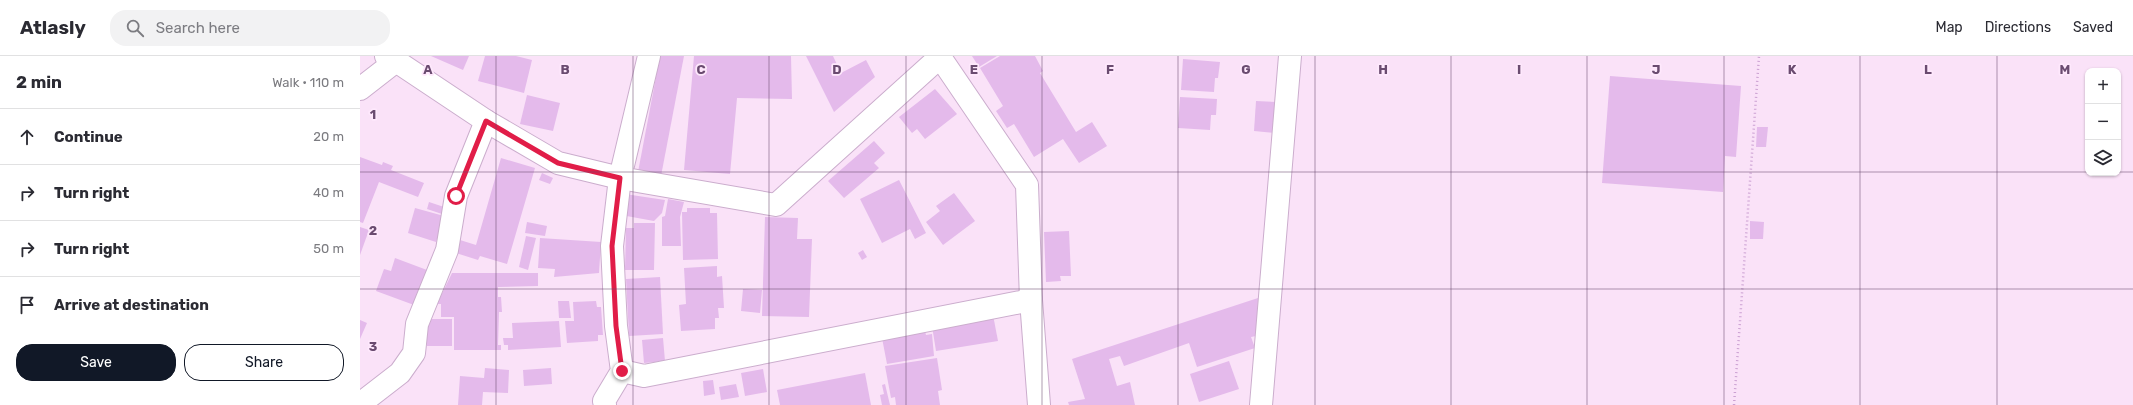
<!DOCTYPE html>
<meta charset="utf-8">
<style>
body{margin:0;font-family:Rubik,sans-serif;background:#f2f2f3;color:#2b2b33}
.controls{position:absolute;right:12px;top:12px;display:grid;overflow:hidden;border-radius:8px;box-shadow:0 1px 3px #0004}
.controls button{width:36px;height:36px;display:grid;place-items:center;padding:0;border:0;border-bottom:1px solid #e1e1e2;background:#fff;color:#2b2b33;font:20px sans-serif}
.stop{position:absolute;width:12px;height:12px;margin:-9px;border:3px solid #e11d48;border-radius:50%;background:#fff}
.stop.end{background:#e11d48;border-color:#fff;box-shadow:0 1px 4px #0008}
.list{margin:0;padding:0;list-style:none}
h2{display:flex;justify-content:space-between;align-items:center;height:52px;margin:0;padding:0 16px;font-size:17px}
h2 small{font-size:13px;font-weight:400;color:#7c7c81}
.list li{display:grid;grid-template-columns:26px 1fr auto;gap:12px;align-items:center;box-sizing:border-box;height:56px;padding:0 16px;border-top:1px solid #e1e1e2}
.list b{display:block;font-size:15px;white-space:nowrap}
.list em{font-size:13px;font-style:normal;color:#7c7c81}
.actions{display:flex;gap:8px;padding:12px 16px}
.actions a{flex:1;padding:9px 0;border:1px solid #111827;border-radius:16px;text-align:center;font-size:14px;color:#111827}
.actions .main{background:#111827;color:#fff}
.icon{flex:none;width:22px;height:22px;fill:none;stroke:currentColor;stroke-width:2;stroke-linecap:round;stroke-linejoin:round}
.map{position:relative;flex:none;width:1773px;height:349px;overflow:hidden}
header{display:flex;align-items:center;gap:24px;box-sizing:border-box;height:56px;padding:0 20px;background:#fff;border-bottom:1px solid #e1e1e2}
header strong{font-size:19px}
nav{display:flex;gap:22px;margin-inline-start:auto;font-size:14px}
.search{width:280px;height:36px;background:#f2f2f3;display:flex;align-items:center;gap:10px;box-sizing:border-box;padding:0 14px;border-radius:16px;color:#7c7c81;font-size:15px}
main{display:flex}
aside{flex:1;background:#fff}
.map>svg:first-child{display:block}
.building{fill:#e4baeb}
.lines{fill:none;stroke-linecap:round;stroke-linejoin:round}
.minor-casing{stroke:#cbadcd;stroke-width:24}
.path{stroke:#cba0d2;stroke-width:2.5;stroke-dasharray:1 3;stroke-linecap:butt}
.minor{stroke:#fff;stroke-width:22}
.route{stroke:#e11d48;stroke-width:5}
.grid{fill:none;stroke:#6a4b70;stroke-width:1;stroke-opacity:0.55}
.grid-label{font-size:13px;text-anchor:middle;font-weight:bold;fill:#6a4b70;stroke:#fee8fc;stroke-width:3.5;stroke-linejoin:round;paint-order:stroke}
</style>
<header>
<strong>Atlasly</strong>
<div class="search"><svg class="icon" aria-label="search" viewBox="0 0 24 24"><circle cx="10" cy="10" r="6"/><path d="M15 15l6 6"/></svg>Search here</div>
<nav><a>Map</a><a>Directions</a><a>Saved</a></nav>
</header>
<main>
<aside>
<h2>2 min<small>Walk · 110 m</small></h2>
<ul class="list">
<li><svg class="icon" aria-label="ahead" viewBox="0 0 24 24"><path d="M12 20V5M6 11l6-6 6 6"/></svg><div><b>Continue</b></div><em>20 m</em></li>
<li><svg class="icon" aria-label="right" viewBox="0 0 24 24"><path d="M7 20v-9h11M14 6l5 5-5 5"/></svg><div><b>Turn right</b></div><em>40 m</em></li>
<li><svg class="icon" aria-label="right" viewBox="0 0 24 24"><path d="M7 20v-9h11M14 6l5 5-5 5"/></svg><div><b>Turn right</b></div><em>50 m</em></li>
<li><svg class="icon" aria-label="arrive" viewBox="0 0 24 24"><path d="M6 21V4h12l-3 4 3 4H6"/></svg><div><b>Arrive at destination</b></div></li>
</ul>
<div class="actions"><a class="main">Save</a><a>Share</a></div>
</aside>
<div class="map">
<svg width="1773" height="349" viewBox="0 0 1773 349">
<rect width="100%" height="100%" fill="#fae2f8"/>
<g class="building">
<path d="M71 0H109L103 14Z"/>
<path d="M125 0H156L172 4 164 37 118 25Z"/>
<path d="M300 0H324L301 120 278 116Z"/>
<path d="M334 0H431L432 43 377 42 370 118 324 114Z"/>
<path d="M446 0H473L481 17 506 4 515 21 474 56Z"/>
<path d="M612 0H637L619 11Z"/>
<path d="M640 0H675L683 15 680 17 716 76 732 66 747 90 719 107 703 83 674 101 654 68 647 72 636 55 643 50 620 12Z"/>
<path d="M823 3 860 6 858 22H855L854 36 821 34Z"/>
<path d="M1250 20 1381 30 1376 101 1365 100 1363 136 1242 127Z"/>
<path d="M575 33 597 58 565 83 557 73 552 77 539 61Z"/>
<path d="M167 39 200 47 193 75 160 68Z"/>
<path d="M820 41 857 43 856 59H851L850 74 818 72Z"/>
<path d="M896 45 917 46 915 77 894 75Z"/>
<path d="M1397 71H1408L1406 91H1396Z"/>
<path d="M514 85 525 97 514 107 519 112 484 142 468 125Z"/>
<path d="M0 101 22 109 23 106 33 110 31 114 64 127 58 141 19 126 3 167 0 166Z"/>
<path d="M141 102 175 112 147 208 120 200 118 204 96 197 100 184 116 189Z"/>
<path d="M182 117 193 122 190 128 179 124Z"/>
<path d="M539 124 566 177 555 183 550 173 522 187 500 143Z"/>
<path d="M594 137 615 165 583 189 566 166 580 155 576 150Z"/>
<path d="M265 138 305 144 302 157 294 165 261 159Z"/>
<path d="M308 143 324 146 320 161 321 190H302V161L305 160Z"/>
<path d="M69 146 84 151 82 158 67 153Z"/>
<path d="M55 152 84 160 76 186 48 177Z"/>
<path d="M327 152H350V157H357L358 203 323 204 322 156H327Z"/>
<path d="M405 161 438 162 437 183H452L449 261 402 260Z"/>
<path d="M1390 165 1404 166 1403 183H1390Z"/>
<path d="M167 166 187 170 185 180 165 177Z"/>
<path d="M274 167H295L294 214H265L266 172H274Z"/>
<path d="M0 171 9 174 0 199Z"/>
<path d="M709 175 711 220H700L701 225 686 226 684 176Z"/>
<path d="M166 180 176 182 168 214 159 211Z"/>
<path d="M180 182 241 186 239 217 194 221 195 213 178 212Z"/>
<path d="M503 194 507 201 502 204 498 197Z"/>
<path d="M35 202 67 214 54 249 16 235 24 213 31 215Z"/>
<path d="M357 210V221L362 220 364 252H358L359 262H355V273L321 275 319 249 326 248 324 212Z"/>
<path d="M92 217H178V230L138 231V241H141L142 256H139L138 289H141V294H94V261H81V248H77Z"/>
<path d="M300 221 303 278 269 280 266 223Z"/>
<path d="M383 233 402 234 400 257 381 255Z"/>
<path d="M898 242 896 280 891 281 895 292 837 311 829 287 764 310 760 300 749 303 757 330 770 326 775 349H709L708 346 725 343 712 303Z"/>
<path d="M198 245H209L211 262H199Z"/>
<path d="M236 245 237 251H241L243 279H238V285L207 287 205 265H214L213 246Z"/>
<path d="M633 259 638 285 576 295 572 270Z"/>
<rect x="67" y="263" width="25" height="27"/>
<path d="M0 264 7 267 0 283Z"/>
<path d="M199 265 201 291 148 294V289H144L143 282H153L152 267Z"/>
<path d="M565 275 566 279 572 278 574 300 527 308 522 282Z"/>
<path d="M303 282 305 305 284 307 282 284Z"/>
<path d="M577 302 582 334 578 335 580 349H536L535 341 531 342 525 310Z"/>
<path d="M869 305 879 333 839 346 830 318Z"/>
<path d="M125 312 149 314 148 337 123 336 122 349H98L100 320 124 322Z"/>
<path d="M191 312 192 328 164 330 163 314Z"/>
<path d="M403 313 407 336 385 340 381 317Z"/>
<path d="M505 317 511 349H420L417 334Z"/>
<path d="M353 324 355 338 344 340 343 325Z"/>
<path d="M376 328 379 341 361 344 359 331Z"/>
<path d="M525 328 530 349H522L520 339 524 338 522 329Z"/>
</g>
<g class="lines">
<g class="minor-casing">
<g id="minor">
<path d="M580 1 667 129 671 244 679 349"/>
<path d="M36 5 126 65 198 107 260 122 416 149 581 0"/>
<path d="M0 33 36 5 26 0"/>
<path d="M262 315 284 320 671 244"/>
<path d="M0 348 40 317 54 297 57 268 87 194 96 140 126 65"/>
<path d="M245 349 244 345 262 315 256 270 252 190 260 122 289 0"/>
<path d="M901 349 930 0"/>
</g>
</g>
<path class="path" d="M1374 349 1399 0"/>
<use href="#minor" class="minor"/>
</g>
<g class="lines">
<path class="route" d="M96 140 126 65 198 107 260 122 252 190 256 270 262 315"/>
</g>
<path class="grid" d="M136 0V349M273 0V349M409 0V349M546 0V349M682 0V349M818 0V349M955 0V349M1091 0V349M1227 0V349M1364 0V349M1500 0V349M1637 0V349M0 116H1728M1758 116H1773M0 233H1773"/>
<g class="grid-label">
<text x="68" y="18">A</text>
<text x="205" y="18">B</text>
<text x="341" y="18">C</text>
<text x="477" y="18">D</text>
<text x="614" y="18">E</text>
<text x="750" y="18">F</text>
<text x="886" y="18">G</text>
<text x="1023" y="18">H</text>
<text x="1159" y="18">I</text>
<text x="1296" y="18">J</text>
<text x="1432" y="18">K</text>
<text x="1568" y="18">L</text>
<text x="1705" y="18">M</text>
<text x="13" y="63">1</text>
<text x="13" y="179">2</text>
<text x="13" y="295">3</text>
</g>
</svg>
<div class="controls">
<button>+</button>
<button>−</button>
<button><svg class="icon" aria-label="layers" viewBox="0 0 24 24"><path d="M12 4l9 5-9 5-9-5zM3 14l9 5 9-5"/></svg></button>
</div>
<div class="stop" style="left:96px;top:140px"></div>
<div class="stop end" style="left:262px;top:315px"></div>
</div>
</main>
